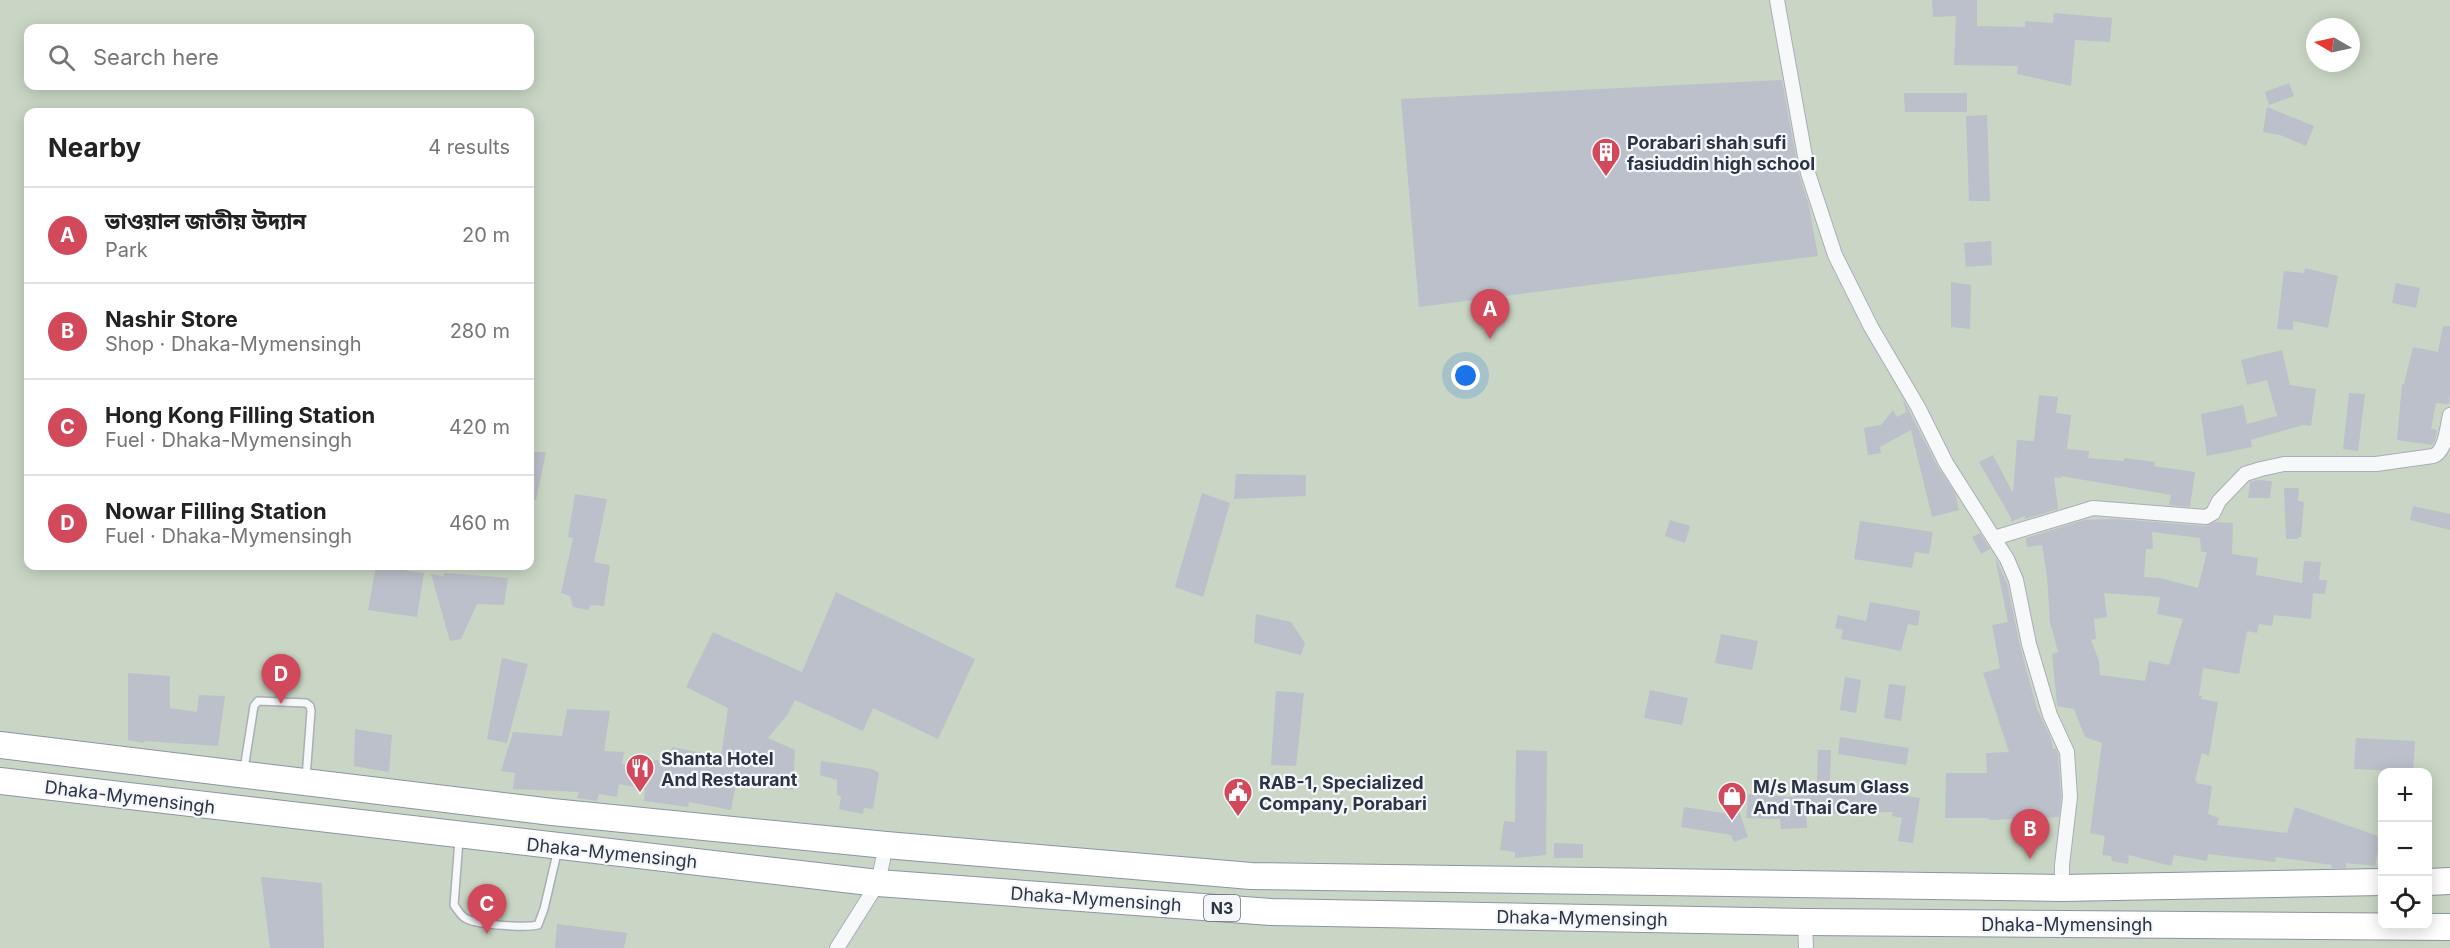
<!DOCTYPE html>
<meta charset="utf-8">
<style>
body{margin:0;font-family:Inter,"Noto Sans Bengali",sans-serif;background:#f6f6f6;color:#222}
.controls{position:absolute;right:18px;bottom:18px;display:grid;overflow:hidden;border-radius:12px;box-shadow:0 3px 15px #0003}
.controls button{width:54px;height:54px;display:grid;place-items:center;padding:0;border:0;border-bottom:2px solid #e0e0e0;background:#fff;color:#222;font:30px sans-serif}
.compass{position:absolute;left:2306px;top:18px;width:54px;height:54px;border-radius:50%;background:#fff;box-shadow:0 3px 15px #0003;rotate:279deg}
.you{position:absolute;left:1466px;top:376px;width:21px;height:21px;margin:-15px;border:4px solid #fff;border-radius:50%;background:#1a73e8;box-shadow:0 0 0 9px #1a73e833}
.badge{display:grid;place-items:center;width:39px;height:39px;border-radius:50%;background:#d1495b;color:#fff;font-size:20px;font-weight:700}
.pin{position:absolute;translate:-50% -50px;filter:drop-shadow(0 2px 3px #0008)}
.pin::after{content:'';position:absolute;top:32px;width:21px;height:18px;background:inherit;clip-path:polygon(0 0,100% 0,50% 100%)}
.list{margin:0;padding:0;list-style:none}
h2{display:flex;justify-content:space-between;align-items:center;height:78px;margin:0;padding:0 24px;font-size:26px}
h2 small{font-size:20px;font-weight:400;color:#767676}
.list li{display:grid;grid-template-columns:39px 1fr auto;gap:18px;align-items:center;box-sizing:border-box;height:96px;padding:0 24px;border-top:2px solid #e0e0e0}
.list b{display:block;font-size:22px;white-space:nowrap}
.list p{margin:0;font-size:20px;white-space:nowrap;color:#767676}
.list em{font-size:20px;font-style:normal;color:#767676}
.icon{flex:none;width:33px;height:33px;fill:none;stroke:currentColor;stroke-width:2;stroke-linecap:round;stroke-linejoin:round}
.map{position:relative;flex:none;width:2450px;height:948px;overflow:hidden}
.search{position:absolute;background:#fff;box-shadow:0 3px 15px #0003;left:24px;top:24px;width:510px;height:66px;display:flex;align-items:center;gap:15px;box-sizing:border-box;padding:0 21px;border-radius:12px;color:#767676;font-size:22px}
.panel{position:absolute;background:#fff;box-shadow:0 3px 15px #0003;left:24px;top:108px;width:510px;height:462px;border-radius:12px}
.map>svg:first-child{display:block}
.green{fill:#c9d6c5;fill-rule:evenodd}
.building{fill:#bbc0ca;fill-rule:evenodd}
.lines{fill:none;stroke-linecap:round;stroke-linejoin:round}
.lane-casing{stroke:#a9aeb7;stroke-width:10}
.street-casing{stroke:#a9aeb7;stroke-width:16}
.highway-casing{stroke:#8b94a3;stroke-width:28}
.lane{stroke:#f7f8fa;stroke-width:7}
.street{stroke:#f7f8fa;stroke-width:14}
.highway{stroke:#fff;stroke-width:26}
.labels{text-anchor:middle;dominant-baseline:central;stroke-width:4.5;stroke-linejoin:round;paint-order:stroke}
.shield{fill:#f4f6f9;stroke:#676e7b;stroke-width:1.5}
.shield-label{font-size:16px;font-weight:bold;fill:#2b3445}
.poi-label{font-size:18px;font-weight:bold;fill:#2b3445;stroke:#f4f6f9;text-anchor:start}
.street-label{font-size:18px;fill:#2b3445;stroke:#f4f6f9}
</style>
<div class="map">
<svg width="2450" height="948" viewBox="0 0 2450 948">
<rect width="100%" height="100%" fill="#e4e7ec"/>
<path class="green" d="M0 0H2450V948H0ZM2315 27H2351V63H2315ZM28 28H530V86H28ZM28 112H530V566H28ZM2382 772H2428V926H2382Z"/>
<g class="building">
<path d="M1932 0H1977V26L2025 27V21L2053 23 2054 13 2112 18 2110 42 2075 40 2071 86 2017 74 2018 66 1954 65 1956 16 1933 17Z"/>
<path d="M1782 80 1799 175 1808 202 1818 256 1419 307 1401 99Z"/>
<path d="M2289 83 2294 96 2269 105 2265 92Z"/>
<path d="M1904 93H1967V112H1905Z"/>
<path d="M2267 107 2314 126 2306 146 2280 135 2263 132Z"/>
<path d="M1987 115 1990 201H1969L1966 116Z"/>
<path d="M1991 241 1992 265 1966 267 1964 243Z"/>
<path d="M2305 268 2338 276 2328 328 2293 321V330L2277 329 2284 271 2304 273Z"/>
<path d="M1951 282 1971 285 1970 329 1951 327Z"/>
<path d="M2396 283 2420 288 2416 308 2392 303Z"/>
<path d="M2443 326H2450V397L2449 404 2436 403 2431 429 2437 430 2435 441 2432 445 2397 440 2402 384H2404L2413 347 2438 352Z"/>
<path d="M2282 350 2290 385 2316 389 2311 426 2303 425 2251 440 2252 447 2207 456 2201 414 2243 405 2247 424 2277 416 2267 380 2247 385 2241 360Z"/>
<path d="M2349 393 2365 394 2358 451 2343 449Z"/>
<path d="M2039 395 2058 397 2056 413 2071 415 2067 449 2089 451 2088 458 2124 461V458L2155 462 2154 466 2195 472 2190 507 2169 505 2171 495 2061 476V478L2054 477 2058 509 2025 519 2024 516 2011 522V518L1979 462 1993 455 2013 493 2017 440 2034 441Z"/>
<path d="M1903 399 1938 467 1955 493 1959 510 1932 517 1911 430 1880 447 1881 453 1868 455 1864 428 1881 425 1893 410 1897 417 1906 412Z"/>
<path d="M530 452H546L536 500 530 499Z"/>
<path d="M1236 474 1306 475V496L1234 499Z"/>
<path d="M2257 480 2272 481 2270 498H2248L2250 482Z"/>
<path d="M2284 488H2299L2298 501 2304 502 2301 537H2298V539H2286Z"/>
<path d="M1202 493 1230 503 1203 597 1175 587Z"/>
<path d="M575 494 607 499 594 562 610 565 604 606 591 605 588 610 573 607 570 596 561 593 573 538 568 537Z"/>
<path d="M2413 506 2450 514V530L2410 520Z"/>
<path d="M2118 519 2205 526 2215 522 2233 523 2232 554 2258 558 2256 575 2302 583 2304 561 2321 562 2319 580H2327L2325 594 2313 593 2311 619 2274 615 2272 626 2259 624 2257 633 2247 631 2239 674 2203 668 2199 696H2202L2201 699 2218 702 2209 756 2202 753 2195 780 2197 781 2196 783 2212 786 2208 814 2219 818 2217 825 2287 833 2295 807 2381 837 2375 866 2346 863V868H2331L2332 865 2276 857 2275 862 2208 854 2207 861 2174 855 2171 866 2129 855 2128 864 2112 861 2111 856 2102 855 2105 836 2090 833 2102 743 2085 737 2074 709 2057 706 2052 654 2058 652 2050 622 2047 576 2042 545 2027 547 2026 538 2084 520ZM2152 532 2200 538 2201 552H2207L2198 588 2160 578 2144 577 2146 549H2153ZM2104 593 2160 597 2157 614 2183 619 2169 665 2149 661 2145 681 2100 675 2099 661 2091 640 2096 639 2094 619 2107 617Z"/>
<path d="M1670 520 1690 526 1685 543 1665 536Z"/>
<path d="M1860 521 1933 532 1929 554 1915 552 1912 568 1854 559Z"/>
<path d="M1980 533 1990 549 1981 554 1972 537Z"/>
<path d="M1995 557 2007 583 2020 646 2037 709 2051 739 2053 749H2056L2058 754 2061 797 2059 817 1989 820V818H1945L1946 773H1987L1986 753 2009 752 1983 673 2000 668 1992 625 2008 622Z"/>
<path d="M376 566 424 573 417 617 368 610Z"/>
<path d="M444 573 508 578 504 605 477 604 461 639 450 641 431 574 444 576Z"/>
<path d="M836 592 975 659 938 739 873 708 863 731 795 700 788 714 768 738 795 750 793 790 736 783 731 810 689 802 688 807 644 801 645 789 619 784 617 797 599 794 597 801 577 798 579 792 513 789 515 773 501 771 513 732 562 736 567 709 610 711 604 751 624 752 622 764 650 769 654 760 670 761 672 747 721 757 728 708 686 687 713 632 802 672Z"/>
<path d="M1870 602 1920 611 1918 626 1908 624 1901 651 1841 639 1843 630 1835 628 1838 615 1866 621Z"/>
<path d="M1256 614 1291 622 1305 643 1301 655 1254 643Z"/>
<path d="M1721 634 1758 641 1752 670 1715 663Z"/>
<path d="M502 658 528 664 507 743 487 739Z"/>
<path d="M128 673 170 676V708L197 712 199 695 225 696 218 746 144 741V743L128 740Z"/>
<path d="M1845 677 1861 680 1856 713 1840 710Z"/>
<path d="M1889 684 1906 686 1901 721 1884 718Z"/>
<path d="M1650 690 1688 698 1682 725 1644 718Z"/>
<path d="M1276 691 1304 693 1296 766 1271 765Z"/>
<path d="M355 729 392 735 389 772 354 766Z"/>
<path d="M1840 737 1909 748 1906 765 1838 754Z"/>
<path d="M2356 738 2415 741 2413 772 2354 769Z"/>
<path d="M1516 750 1547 751 1546 855 1515 858V852L1500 850 1504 821 1515 822Z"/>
<path d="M1818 750H1831L1830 784 1856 783V793H1884L1920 798 1913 843 1898 841 1902 818 1892 816 1893 812 1806 814 1807 828 1781 829 1780 819 1746 818 1748 794 1792 797 1798 795 1797 783H1817Z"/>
<path d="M821 761 872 769 879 773 873 809 864 808 863 814 839 809 841 796 837 795V780L820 775Z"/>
<path d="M1684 807 1730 814 1739 811 1748 837 1734 842 1731 835 1681 827Z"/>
<path d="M1554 843 1583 844V858H1554Z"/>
<path d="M261 877 322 883 324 948H270Z"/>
<path d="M557 924 627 933 624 948H555Z"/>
</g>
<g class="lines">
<g class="lane-casing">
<g id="lane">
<path d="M244 769 254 706 258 701 306 703 310 706 311 711 306 778"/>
<path d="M459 840 454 905C458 910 461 917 467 919 479 925 526 928 538 925L544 909 558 849"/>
</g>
</g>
<g class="street-casing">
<g id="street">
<path d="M1777 0 1808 173 1835 255 1871 327 1918 407 1946 463 2007 559 2016 580 2029 644 2050 715 2067 752 2070 797 2062 865V888"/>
<path d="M1994 538 2093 508 2206 517 2213 513 2219 501 2245 474 2261 469 2284 464H2376L2433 456C2446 452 2447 427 2450 415"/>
<path d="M1805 922 1806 948"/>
<path d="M837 948 878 883 886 845"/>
</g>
</g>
<g class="highway-casing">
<g id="highway">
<path d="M0 745 552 812 886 845 1251 876 2062 888 2382 882"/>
<path d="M0 781 878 883 1271 912 1805 922 2450 927"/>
<path d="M2428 882 2450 881"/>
</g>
</g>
<use href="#lane" class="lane"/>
<use href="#street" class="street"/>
<use href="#highway" class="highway"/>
</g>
<defs>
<g id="building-pin" transform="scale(1.5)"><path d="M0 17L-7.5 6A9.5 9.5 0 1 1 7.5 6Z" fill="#d1495b" stroke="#f4f6f9"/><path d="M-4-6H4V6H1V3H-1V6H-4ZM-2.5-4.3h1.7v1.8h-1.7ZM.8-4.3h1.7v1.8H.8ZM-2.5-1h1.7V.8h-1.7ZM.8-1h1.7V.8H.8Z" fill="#fff"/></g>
<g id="restaurant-pin" transform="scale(1.5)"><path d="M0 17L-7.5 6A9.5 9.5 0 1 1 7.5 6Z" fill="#d1495b" stroke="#f4f6f9"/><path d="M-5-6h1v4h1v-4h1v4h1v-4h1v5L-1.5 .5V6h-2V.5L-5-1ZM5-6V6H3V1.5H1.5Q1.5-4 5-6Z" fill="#fff"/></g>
<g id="civic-pin" transform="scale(1.5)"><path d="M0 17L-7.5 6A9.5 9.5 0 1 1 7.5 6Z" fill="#d1495b" stroke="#f4f6f9"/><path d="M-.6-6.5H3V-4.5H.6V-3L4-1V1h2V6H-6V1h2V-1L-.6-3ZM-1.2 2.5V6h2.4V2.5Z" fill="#fff"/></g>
<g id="shop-pin" transform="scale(1.5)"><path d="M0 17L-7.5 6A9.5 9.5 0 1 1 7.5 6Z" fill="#d1495b" stroke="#f4f6f9"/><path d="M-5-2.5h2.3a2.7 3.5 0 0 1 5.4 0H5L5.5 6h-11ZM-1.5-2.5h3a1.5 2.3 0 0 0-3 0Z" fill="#fff"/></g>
</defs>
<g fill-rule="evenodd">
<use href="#building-pin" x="1606" y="152"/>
<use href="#restaurant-pin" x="640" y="768"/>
<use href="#civic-pin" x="1238" y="792"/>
<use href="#shop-pin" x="1732" y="796"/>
</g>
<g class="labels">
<rect class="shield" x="1204" y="895" width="36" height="26" rx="4.5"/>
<g class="shield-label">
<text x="1222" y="908">N3</text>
</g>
<g class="poi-label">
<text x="1627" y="142">Porabari shah sufi<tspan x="1627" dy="21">fasiuddin high school</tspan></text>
<text x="661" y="758">Shanta Hotel<tspan x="661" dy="21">And Restaurant</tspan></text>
<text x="1259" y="782">RAB-1, Specialized<tspan x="1259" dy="21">Company, Porabari</tspan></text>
<text x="1753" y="786">M/s Masum Glass<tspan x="1753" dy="21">And Thai Care</tspan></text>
</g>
<g class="street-label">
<text transform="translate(130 797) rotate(7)">Dhaka-Mymensingh</text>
<text transform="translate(612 853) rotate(6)">Dhaka-Mymensingh</text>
<text transform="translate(1096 899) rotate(4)">Dhaka-Mymensingh</text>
<text transform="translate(1582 918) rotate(1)">Dhaka-Mymensingh</text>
<text x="2067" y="924">Dhaka-Mymensingh</text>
</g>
</g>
</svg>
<div class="controls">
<button>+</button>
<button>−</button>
<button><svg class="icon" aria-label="locate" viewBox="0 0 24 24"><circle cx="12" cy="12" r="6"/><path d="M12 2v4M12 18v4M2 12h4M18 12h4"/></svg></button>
</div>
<svg class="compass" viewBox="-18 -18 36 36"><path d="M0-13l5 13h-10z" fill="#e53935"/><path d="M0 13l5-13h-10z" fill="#767676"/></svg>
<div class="you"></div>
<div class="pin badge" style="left:1490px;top:339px">A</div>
<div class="pin badge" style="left:2030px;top:859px">B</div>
<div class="pin badge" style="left:487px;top:934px">C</div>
<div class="pin badge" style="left:281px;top:704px">D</div>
<div class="search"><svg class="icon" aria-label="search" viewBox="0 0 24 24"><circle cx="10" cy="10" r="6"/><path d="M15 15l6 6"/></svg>Search here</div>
<section class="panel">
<h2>Nearby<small>4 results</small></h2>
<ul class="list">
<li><span class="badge">A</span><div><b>ভাওয়াল জাতীয় উদ্যান</b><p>Park</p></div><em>20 m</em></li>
<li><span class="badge">B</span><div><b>Nashir Store</b><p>Shop · Dhaka-Mymensingh</p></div><em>280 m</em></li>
<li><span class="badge">C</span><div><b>Hong Kong Filling Station</b><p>Fuel · Dhaka-Mymensingh</p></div><em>420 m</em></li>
<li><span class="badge">D</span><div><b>Nowar Filling Station</b><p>Fuel · Dhaka-Mymensingh</p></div><em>460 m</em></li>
</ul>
</section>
</div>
